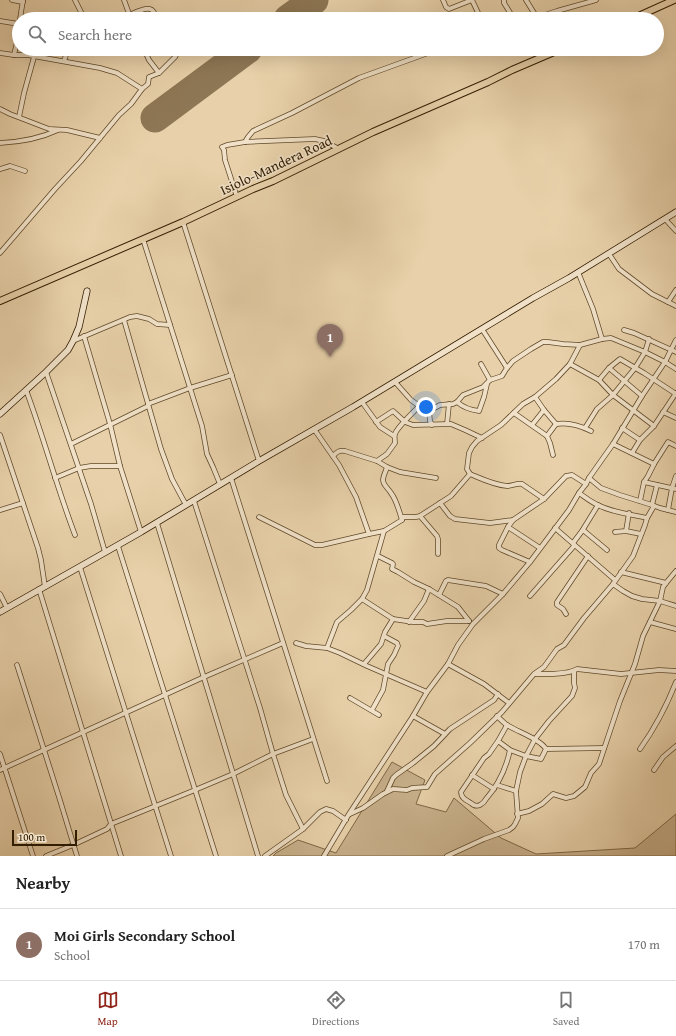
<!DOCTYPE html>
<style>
body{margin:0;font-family:"Gentium Book Plus",serif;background:#f2f2f2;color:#222}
.scale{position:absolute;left:12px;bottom:10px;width:65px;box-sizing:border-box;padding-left:4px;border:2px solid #331d00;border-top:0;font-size:11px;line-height:14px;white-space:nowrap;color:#331d00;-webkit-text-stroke:3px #f0e1c8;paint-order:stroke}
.you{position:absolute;left:426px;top:407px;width:14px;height:14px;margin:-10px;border:3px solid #fff;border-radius:50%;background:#1a73e8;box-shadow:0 0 0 6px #1a73e833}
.badge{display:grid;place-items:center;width:26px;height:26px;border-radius:50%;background:#8f2418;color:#fff;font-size:13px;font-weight:700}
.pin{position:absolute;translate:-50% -33px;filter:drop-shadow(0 1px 2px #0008)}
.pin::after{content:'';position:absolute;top:21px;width:14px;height:12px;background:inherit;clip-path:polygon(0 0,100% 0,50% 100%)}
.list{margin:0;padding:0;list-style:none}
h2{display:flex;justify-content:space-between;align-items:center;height:52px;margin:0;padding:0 16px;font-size:17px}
h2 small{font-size:13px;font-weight:400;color:#767676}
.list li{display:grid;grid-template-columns:26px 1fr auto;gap:12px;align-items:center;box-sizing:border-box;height:72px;padding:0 16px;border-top:1px solid #e0e0e0}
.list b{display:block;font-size:15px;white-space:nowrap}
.list p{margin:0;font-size:13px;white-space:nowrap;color:#767676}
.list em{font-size:13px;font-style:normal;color:#767676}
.icon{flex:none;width:22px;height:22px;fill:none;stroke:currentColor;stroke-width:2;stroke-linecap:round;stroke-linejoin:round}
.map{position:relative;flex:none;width:676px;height:856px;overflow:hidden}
.search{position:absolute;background:#fff;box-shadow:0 4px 16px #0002;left:12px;right:12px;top:12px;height:44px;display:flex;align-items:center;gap:10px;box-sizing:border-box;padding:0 14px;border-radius:22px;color:#767676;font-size:15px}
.sheet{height:124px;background:#fff}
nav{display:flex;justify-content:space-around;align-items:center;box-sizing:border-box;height:56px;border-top:1px solid #e0e0e0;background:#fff;font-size:11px;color:#767676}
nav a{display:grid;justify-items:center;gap:2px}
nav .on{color:#8f2418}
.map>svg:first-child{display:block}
.grass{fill:#c9b28d;stroke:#7e6846}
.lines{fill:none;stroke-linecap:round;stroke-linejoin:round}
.runway{stroke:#8e7755;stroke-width:29}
.minor-casing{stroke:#604a2a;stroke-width:5.5}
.secondary-casing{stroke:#331d00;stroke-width:7}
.trunk-casing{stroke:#331d00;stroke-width:8}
.minor{stroke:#f0e1c8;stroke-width:4}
.secondary{stroke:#f0e1c8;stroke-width:5.5}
.trunk{stroke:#e8d1aa;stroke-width:6}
.labels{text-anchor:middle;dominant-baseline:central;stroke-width:3;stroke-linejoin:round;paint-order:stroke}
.street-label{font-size:14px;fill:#331d00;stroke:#f0e1c8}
</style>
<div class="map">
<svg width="676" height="856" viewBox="0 0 676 856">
<rect width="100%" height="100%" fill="#e8d1aa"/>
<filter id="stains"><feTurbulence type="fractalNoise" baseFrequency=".005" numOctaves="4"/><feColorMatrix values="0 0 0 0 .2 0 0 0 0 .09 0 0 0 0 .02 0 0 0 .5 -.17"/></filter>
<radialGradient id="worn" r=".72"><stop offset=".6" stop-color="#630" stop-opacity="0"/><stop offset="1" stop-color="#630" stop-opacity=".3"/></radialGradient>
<path class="grass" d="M392 762 425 780 416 804 446 812 454 798 501 838 536 854 635 848 676 814V856H273L276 853 298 840 336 853Z"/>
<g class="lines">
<g class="runway">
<path d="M288 19 314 0"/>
<path d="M155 118 248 49"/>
</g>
<g class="minor-casing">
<g id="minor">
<path d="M12 0 23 2"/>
<path d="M75 0 81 12 83 19"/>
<path d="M124 0 131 19"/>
<path d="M443 0 446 7 449 9 472 0"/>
<path d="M472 0 481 19"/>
<path d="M504 0V3L514 19"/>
<path d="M526 0 534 13 538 17"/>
<path d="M129 15C134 13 147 6 152 10 154 12 156 16 158 19"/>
<path d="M20 19 23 0"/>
<path d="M533 19 557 11 596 0"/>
<path d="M0 21 19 24"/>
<path d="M0 53 14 55H28L100 68 117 73 142 89"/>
<path d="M14 55 17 42 19 27"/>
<path d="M64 61 68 49"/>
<path d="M159 73 175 57 177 53 173 49"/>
<path d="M0 109 10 114 49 129 67 130 100 138"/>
<path d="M19 117 24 93 34 57"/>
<path d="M245 142 248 137 253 131 292 113 359 78 439 49"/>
<path d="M0 143C20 142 39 139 58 130"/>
<path d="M0 169 10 166 25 171"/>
<path d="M237 197 225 160 224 150 222 147 227 145 245 142 315 139 324 141 339 149"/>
<path d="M665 219 676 231"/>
<path d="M183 222 259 461"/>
<path d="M143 239 202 426 207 454 213 467 220 484"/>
<path d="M0 253 55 189 81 161 119 115 131 104 142 89 148 84 149 77 159 73 149 60 144 49"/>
<path d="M609 254 619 269 652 294 676 306"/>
<path d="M578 272 593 309 602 339"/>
<path d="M668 302 676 290"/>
<path d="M124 320 161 449 172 479 186 505"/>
<path d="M482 329 507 368"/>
<path d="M624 330 634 333 676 352"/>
<path d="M84 336 110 424 120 466 141 532"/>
<path d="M73 341 130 317 137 316 149 319 157 324 170 325"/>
<path d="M481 364 490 380"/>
<path d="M570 364 599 380 613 395 654 426"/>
<path d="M609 368 642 396"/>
<path d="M46 372 91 504 105 552"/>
<path d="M599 380 609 368 620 359 644 373 676 394"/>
<path d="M395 382 411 400 425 410 429 411 440 405 453 404 457 402 463 395 483 387 490 380 502 376 505 371 507 368 513 361 531 349 543 342H548L563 344 580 345 602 339 611 338 645 352 665 362 676 369"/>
<path d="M26 390C44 438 57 488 75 535"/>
<path d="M535 397 544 410 556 424"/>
<path d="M362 402 380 427 394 436"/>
<path d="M457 402C464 408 470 410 479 411L484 397 487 384"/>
<path d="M148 404 190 388 232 375"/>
<path d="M429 411 430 421 432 425"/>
<path d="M663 412 676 418"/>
<path d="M514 413 547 436 550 443 553 455"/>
<path d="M376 422 393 411 405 422 413 425 451 424 465 430 482 438"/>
<path d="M447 424 449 404"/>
<path d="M532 425 544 410"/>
<path d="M585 428 597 409 613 395 635 368 645 352 649 339"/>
<path d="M622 428 640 440"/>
<path d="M314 429 339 465 356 497 369 534"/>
<path d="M0 435 38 548 41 560 45 587"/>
<path d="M547 436 556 424C568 422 581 426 591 431"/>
<path d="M71 444 148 406"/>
<path d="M613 444 654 464"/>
<path d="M632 453 640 440 654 426 676 393"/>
<path d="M333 456C337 452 339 450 345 451L377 461 387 467 400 472 436 478"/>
<path d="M377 461 387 454 395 443C395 440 394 437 395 434 397 427 414 412 419 406"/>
<path d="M387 467C386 471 383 476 383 480 383 485 388 488 391 493 397 501 399 511 402 520"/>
<path d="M470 474C482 479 494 485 507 486 512 486 517 483 522 484L544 499"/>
<path d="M55 478 79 468 91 466H120"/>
<path d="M231 478 327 781"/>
<path d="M589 478 601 488 620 495 652 505 660 508 676 512"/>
<path d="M644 482 648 476 654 464 668 442 676 446"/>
<path d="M579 493C585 497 591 502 598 505 613 513 631 514 647 518"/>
<path d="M194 501 260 708 273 754 286 795 303 829"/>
<path d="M640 501 644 482 676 489"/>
<path d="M440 503 450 516 455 519 490 523 513 520 544 499 566 476 572 475 586 484"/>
<path d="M652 505 657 485"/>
<path d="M0 510 23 503"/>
<path d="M668 510 672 488 676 476"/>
<path d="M420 516 437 536 438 539V554"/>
<path d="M259 517 315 545H322L369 534 384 531"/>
<path d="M513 520 508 527 499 545V548L502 550 530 562"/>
<path d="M157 523 258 856"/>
<path d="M508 527 540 548"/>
<path d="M555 528 615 580"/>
<path d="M583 530 607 550"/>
<path d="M626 531 629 513"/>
<path d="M615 532 626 531 641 534"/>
<path d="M118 546 216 856"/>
<path d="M378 556 392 563 393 564 392 569 398 572 414 582 429 589 458 607 469 621"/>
<path d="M80 567 171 856"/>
<path d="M621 572 666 583"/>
<path d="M613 584 623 591 632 596 642 599 660 601 676 606"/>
<path d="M39 589 121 856"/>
<path d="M0 594 7 608"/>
<path d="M439 595 446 581 448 580 486 586 503 594"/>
<path d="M530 596 574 546 573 543 582 531 598 505"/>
<path d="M362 599 393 619"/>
<path d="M566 614 563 609 557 605V602L588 556"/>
<path d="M409 622 424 601 429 589"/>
<path d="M650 622 676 629"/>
<path d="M296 643 306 646 327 648 340 653 367 666 427 692"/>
<path d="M327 648 337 622 351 610 362 599 367 590 384 531 402 520 403 517H416L420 516 451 496 470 474 467 469 469 453 472 447 477 441 501 425 523 404 535 397 556 379 570 364 580 345"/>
<path d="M364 664 381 644 385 632 393 619 413 622H423L427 624 447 621H469"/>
<path d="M448 664 484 684 509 703"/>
<path d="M17 665 59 797 77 856"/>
<path d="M535 674C547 674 567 675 577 669L621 674 659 670 676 671"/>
<path d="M350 698 379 715"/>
<path d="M372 710 383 690 388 664 394 655 398 646 397 643 384 636"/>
<path d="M413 716 445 734"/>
<path d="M497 716C500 719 504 723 507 725 518 732 540 739 546 749L541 759 526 756 510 750"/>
<path d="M498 741 510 750C506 769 499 784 486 799 485 801 482 804 480 805 476 807 473 805 471 803 466 800 461 798 461 792L484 758 489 754 498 741 507 725"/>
<path d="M546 749 604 748"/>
<path d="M640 749C655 728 667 705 676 682"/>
<path d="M0 754 33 856"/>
<path d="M0 770 204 677 283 643"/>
<path d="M654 770 663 757 676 746"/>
<path d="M472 775 494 789"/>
<path d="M497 785 516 791"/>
<path d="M387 791 393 778 396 775 413 763 434 746 450 729 494 700 498 694"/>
<path d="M350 814 363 808 383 794 393 789 407 790 412 788 427 787 435 774 470 743 502 712 534 674 544 667 557 649 564 645 584 618 613 584 633 556 645 525 647 518 654 506"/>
<path d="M517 814 529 811 542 804 553 794 566 798 574 796 585 787 591 773 599 764 620 701 635 664 643 636 660 601 663 587 666 583 676 571"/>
<path d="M46 856 73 845 107 829 111 824 195 790 233 774 273 754 313 739"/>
<path d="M265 856 303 829 320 812 326 809 333 811 346 820"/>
<path d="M324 856 349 814 413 716 427 692 448 664 458 645 473 624 503 594 530 562 569 510 579 493 586 484 589 478 613 444 642 396 665 362 676 340"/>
<path d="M447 856 484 839 509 830 513 827 515 824 518 818 516 791 520 772 526 756 535 739 549 721 572 696 575 688 574 683V671"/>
</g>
</g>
<g class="secondary-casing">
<g id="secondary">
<path d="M0 414 46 372 68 350 73 341 79 327 87 291"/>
<path d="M0 612 141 532 259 461 353 407 533 298 569 278 676 212"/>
</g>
</g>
<g class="trunk-casing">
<g id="trunk">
<path d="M632 19 674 0"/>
<path d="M0 301 183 222 253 189 273 181 373 132 488 82 512 70 561 49"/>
</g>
</g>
<use href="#minor" class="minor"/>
<use href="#secondary" class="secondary"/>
<use href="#trunk" class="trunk"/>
</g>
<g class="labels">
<g class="street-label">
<text transform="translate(276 165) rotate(-25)">Isiolo-Mandera Road</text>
</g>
</g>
<rect width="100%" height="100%" filter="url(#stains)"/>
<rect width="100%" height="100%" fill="url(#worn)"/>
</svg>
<div class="scale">100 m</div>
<div class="you"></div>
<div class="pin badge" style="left:330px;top:357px;background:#8d6e63">1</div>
<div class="search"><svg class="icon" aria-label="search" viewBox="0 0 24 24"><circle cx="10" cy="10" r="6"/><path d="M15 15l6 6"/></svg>Search here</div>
</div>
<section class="sheet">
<h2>Nearby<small></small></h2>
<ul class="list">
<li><span class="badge" style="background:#8d6e63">1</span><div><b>Moi Girls Secondary School</b><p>School</p></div><em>170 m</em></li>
</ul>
</section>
<nav>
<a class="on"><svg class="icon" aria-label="map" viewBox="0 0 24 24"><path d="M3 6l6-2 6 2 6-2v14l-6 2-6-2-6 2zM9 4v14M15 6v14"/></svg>Map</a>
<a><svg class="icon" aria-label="directions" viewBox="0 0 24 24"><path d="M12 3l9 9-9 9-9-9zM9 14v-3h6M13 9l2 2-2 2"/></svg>Directions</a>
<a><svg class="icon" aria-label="saved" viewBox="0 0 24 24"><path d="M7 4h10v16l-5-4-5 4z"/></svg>Saved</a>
</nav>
